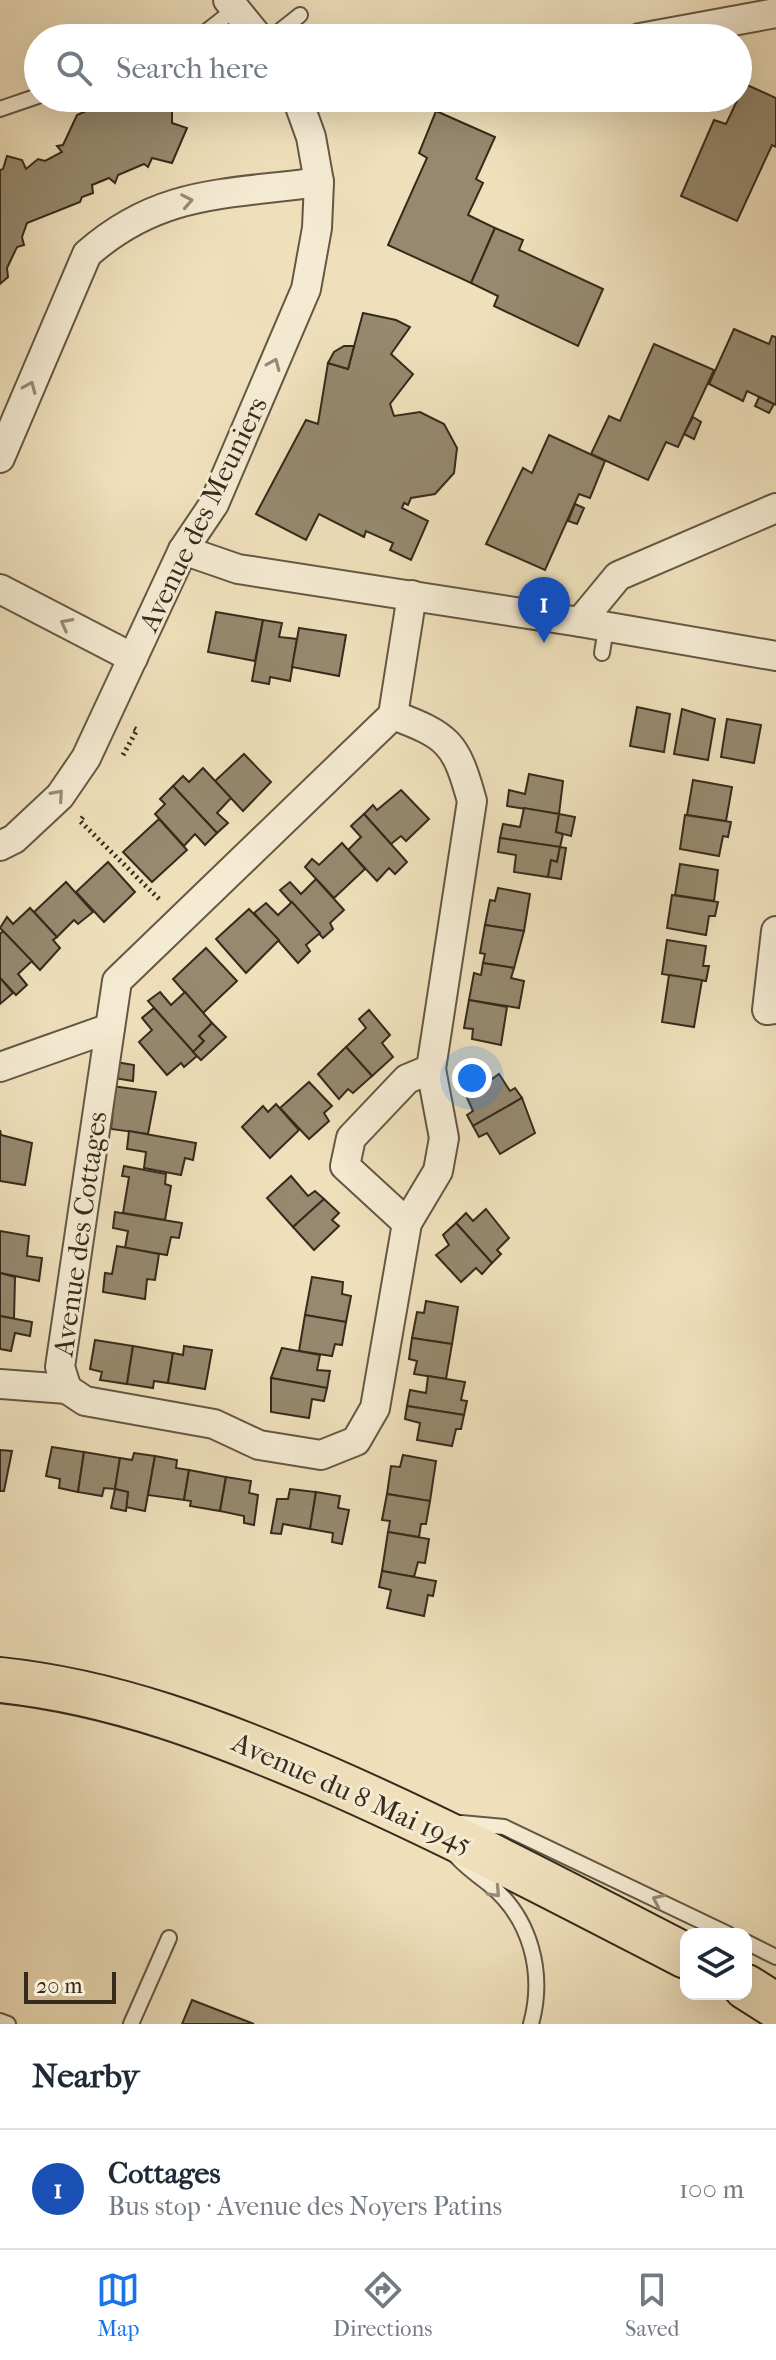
<!DOCTYPE html>
<meta charset="utf-8">
<style>
body{margin:0;font-family:"IM FELL French Canon",serif;background:#f2f2f3;color:#1f2937}
.controls{position:absolute;right:24px;bottom:24px;display:grid;overflow:hidden;border-radius:16px;box-shadow:0 8px 32px #0002}
.controls button{width:72px;height:72px;display:grid;place-items:center;padding:0;border:0;border-bottom:2px solid #e0e1e3;background:#fff;color:#1f2937;font:40px sans-serif}
.scale{position:absolute;left:24px;bottom:20px;width:92px;box-sizing:border-box;padding-left:8px;border:4px solid #362a1c;border-top:0;font-size:22px;line-height:28px;white-space:nowrap;color:#362a1c;-webkit-text-stroke:6px #f5ebd3;paint-order:stroke}
.you{position:absolute;left:472px;top:1078px;width:28px;height:28px;margin:-20px;border:6px solid #fff;border-radius:50%;background:#1a73e8;box-shadow:0 0 0 12px #1a73e833}
.badge{display:grid;place-items:center;width:52px;height:52px;border-radius:50%;background:#1a73e8;color:#fff;font-size:26px;font-weight:700}
.pin{position:absolute;translate:-50% -66px;filter:drop-shadow(0 2px 4px #0008)}
.pin::after{content:'';position:absolute;top:42px;width:28px;height:24px;background:inherit;clip-path:polygon(0 0,100% 0,50% 100%)}
.list{margin:0;padding:0;list-style:none}
h2{display:flex;justify-content:space-between;align-items:center;height:104px;margin:0;padding:0 32px;font-size:34px}
h2 small{font-size:26px;font-weight:400;color:#747a83}
.list li{display:grid;grid-template-columns:52px 1fr auto;gap:24px;align-items:center;box-sizing:border-box;height:120px;padding:0 32px;border-top:2px solid #e0e1e3}
.list b{display:block;font-size:30px;white-space:nowrap}
.list p{margin:0;font-size:26px;white-space:nowrap;color:#747a83}
.list em{font-size:26px;font-style:normal;color:#747a83}
.icon{flex:none;width:44px;height:44px;fill:none;stroke:currentColor;stroke-width:2;stroke-linecap:round;stroke-linejoin:round}
.map{position:relative;flex:none;width:776px;height:2024px;overflow:hidden}
.search{position:absolute;background:#fff;box-shadow:0 8px 32px #0002;left:24px;right:24px;top:24px;height:88px;display:flex;align-items:center;gap:20px;box-sizing:border-box;padding:0 28px;border-radius:44px;color:#747a83;font-size:30px}
.sheet{height:224px;background:#fff}
nav{display:flex;justify-content:space-around;align-items:center;box-sizing:border-box;height:112px;border-top:2px solid #e0e1e3;background:#fff;font-size:22px;color:#747a83}
nav a{display:grid;justify-items:center;gap:4px}
nav .on{color:#1a73e8}
.map>svg:first-child{display:block}
.building{fill:#96896f;stroke:#362a1c;stroke-width:2}
.lines{fill:none;stroke-linecap:round;stroke-linejoin:round}
.service-casing{stroke:#645844;stroke-width:18}
.minor-casing{stroke:#645844;stroke-width:32}
.primary-casing{stroke:#362a1c;stroke-width:48}
.path{stroke:#362a1c;stroke-width:5;stroke-dasharray:2 4;stroke-linecap:butt}
.service{stroke:#f5ebd3;stroke-width:14}
.minor{stroke:#f5ebd3;stroke-width:28}
.primary{stroke:#efe0bb;stroke-width:44}
.oneway{stroke:#968a78}
.labels{text-anchor:middle;dominant-baseline:central;stroke-width:6;stroke-linejoin:round;paint-order:stroke}
.street-label{font-size:28px;fill:#362a1c;stroke:#f5ebd3}
</style>
<div class="map">
<svg width="776" height="2024" viewBox="0 0 776 2024">
<rect width="100%" height="100%" fill="#efe0bb"/>
<filter id="stains"><feTurbulence type="fractalNoise" baseFrequency=".0025" numOctaves="4"/><feColorMatrix values="0 0 0 0 .2 0 0 0 0 .09 0 0 0 0 .02 0 0 0 .5 -.17"/></filter>
<radialGradient id="worn" r=".72"><stop offset=".6" stop-color="#630" stop-opacity="0"/><stop offset="1" stop-color="#630" stop-opacity=".3"/></radialGradient>
<g class="building">
<path d="M745 84 776 98V147L772 145 737 221 681 196 714 120 726 124Z"/>
<path d="M115 98H131L133 104 146 109 149 99 163 98 165 106 172 108V123L187 128 172 163 152 158 148 167 144 164 118 175 115 183 109 178 92 185 93 193 82 197 80 202 27 223 22 237 24 245 17 247 7 268 8 277 0 284V170L3 169 7 156 22 160 26 169 38 159 45 161 62 152 57 146 63 145 77 115Z"/>
<path d="M436 111 495 137 476 179 483 183 468 215 495 228 471 283 388 245 427 158 419 153Z"/>
<path d="M495 228 523 240 519 250 603 289 578 346 494 306 498 296 471 283Z"/>
<path d="M363 313 396 320 410 327 391 354 413 374 390 404 394 416 420 412 444 424 457 448 454 473 435 494 411 498 408 505 404 503 402 508 428 521 411 560 390 550 393 543 366 531 364 537 319 514 306 540 256 514 306 420 318 424 328 363 348 369Z"/>
<path d="M734 329 769 344 772 336 776 337V405L747 391 743 401 709 384Z"/>
<path d="M654 344 714 370 678 447 666 442 648 480 591 454 609 416 620 421Z"/>
<path d="M344 346H354L348 369 328 363 334 352Z"/>
<path d="M759 397 774 404 769 413 755 406Z"/>
<path d="M693 417 701 422 694 439 684 434Z"/>
<path d="M549 435 605 461 590 498 579 494 545 570 486 544 523 468 532 473Z"/>
<path d="M575 504 584 508 577 524 568 521Z"/>
<path d="M216 612 263 620 255 661 208 652Z"/>
<path d="M263 620 282 623 279 637 297 639 290 681 270 677 269 684 252 681Z"/>
<path d="M299 628 346 635 339 676 292 667Z"/>
<path d="M637 707 670 714 664 752 630 746Z"/>
<path d="M682 709 715 719 708 760 674 754Z"/>
<path d="M727 719 761 725 754 763 721 757Z"/>
<path d="M244 754 271 782 243 811 215 781Z"/>
<path d="M203 768 231 798 217 813 228 823 217 833 173 786 183 776 189 782Z"/>
<path d="M529 774 563 781 559 814 507 806 509 790 525 794Z"/>
<path d="M693 780 732 787 726 821 687 815Z"/>
<path d="M173 786 217 833 205 845 195 834 184 846 155 814 165 804 160 799Z"/>
<path d="M401 790 429 819 406 841 401 836 391 844 364 814 373 805 377 810Z"/>
<path d="M524 808 559 814 556 832 563 834 560 847 500 838 503 824 520 827Z"/>
<path d="M364 814 407 862 395 874 389 868 377 881 348 850 361 837 351 826Z"/>
<path d="M559 814 575 817 571 836 556 832Z"/>
<path d="M685 815 731 822 728 837 723 836 719 856 680 849Z"/>
<path d="M159 819 187 850 152 882 123 852Z"/>
<path d="M500 838 560 847 557 862 551 860 548 877 514 872 516 855 498 852Z"/>
<path d="M342 843 365 869 334 898 305 867 312 859 319 865Z"/>
<path d="M560 847 566 848 561 879 548 877 551 860 557 862Z"/>
<path d="M108 862 135 892 104 922 76 892Z"/>
<path d="M680 864 718 870 714 901 675 895Z"/>
<path d="M316 879 344 910 330 923 333 929 323 938 280 890 290 882 301 894Z"/>
<path d="M66 882 93 912 78 924 74 920 57 937 34 912Z"/>
<path d="M498 888 530 894 524 931 485 925 490 900 495 901Z"/>
<path d="M672 895 718 902 715 916H709L706 935 667 928Z"/>
<path d="M292 902 320 933 306 945 310 951 298 963 254 913 266 903 278 915Z"/>
<path d="M30 908 57 937 53 940 60 948 40 970 0 928 7 917 13 924Z"/>
<path d="M249 909 279 940 246 973 216 939Z"/>
<path d="M485 925 524 931 514 968 483 963 485 954 480 953Z"/>
<path d="M3 931 32 961 18 974 27 985 16 995 0 978V934Z"/>
<path d="M667 940 706 946 703 966H709L706 981 662 974Z"/>
<path d="M206 948 237 981 203 1013 173 979Z"/>
<path d="M483 963 514 968 511 978 524 981 519 1008 469 1000 474 973 481 975Z"/>
<path d="M669 975 702 980 694 1027 662 1022Z"/>
<path d="M0 978 13 993 0 1004Z"/>
<path d="M160 992 171 1005 185 992 212 1023 199 1036 204 1041 193 1052 148 1001Z"/>
<path d="M469 1000 507 1007 501 1045 472 1039 473 1029 464 1028Z"/>
<path d="M154 1008 197 1056 184 1067 181 1063 167 1075 139 1042 152 1030 142 1018Z"/>
<path d="M369 1010 390 1035 382 1043 393 1057 372 1076 346 1047 366 1028 359 1019Z"/>
<path d="M212 1023 226 1037 201 1060 193 1052 204 1041 199 1036Z"/>
<path d="M346 1047 372 1076 353 1093 348 1089 339 1099 318 1074Z"/>
<path d="M116 1062 134 1065 133 1081 114 1078Z"/>
<path d="M483 1063 492 1079 499 1074 510 1091 515 1088 522 1098 473 1126 467 1115 473 1111 458 1078Z"/>
<path d="M309 1082 332 1106 324 1113 329 1121 309 1139 280 1108Z"/>
<path d="M112 1086 156 1092 148 1134 111 1129 114 1101 110 1100Z"/>
<path d="M522 1098 535 1133 500 1154 487 1133 479 1137 473 1126Z"/>
<path d="M276 1104 299 1130 270 1158 242 1127 263 1106 268 1112Z"/>
<path d="M0 1130 1 1135 32 1143 25 1185 0 1181Z"/>
<path d="M129 1131 196 1143 193 1160 185 1158 181 1175 144 1168 146 1152 127 1149Z"/>
<path d="M124 1166 166 1174 165 1184 171 1186 165 1220 123 1213 129 1177 122 1176Z"/>
<path d="M291 1176 308 1196 315 1191 324 1199 293 1227 267 1198Z"/>
<path d="M324 1199 339 1213 332 1220 339 1226 314 1250 293 1227Z"/>
<path d="M486 1209 509 1238 497 1250 501 1254 492 1263 456 1223 466 1213 473 1221Z"/>
<path d="M115 1212 182 1223 179 1238 171 1237 167 1255 125 1248 128 1231 113 1228Z"/>
<path d="M456 1223 492 1263 482 1274 476 1268 461 1282 436 1255 449 1245 443 1235Z"/>
<path d="M0 1231 29 1236 27 1256 42 1258 39 1281 0 1273Z"/>
<path d="M117 1246 159 1254 155 1280 147 1279 145 1299 103 1292 105 1273 112 1274Z"/>
<path d="M0 1273 15 1277 14 1319 0 1316Z"/>
<path d="M312 1277 343 1282 342 1294 351 1296 346 1322 305 1315Z"/>
<path d="M426 1301 458 1307 452 1344 412 1338 417 1312 424 1313Z"/>
<path d="M305 1315 346 1322 342 1345 335 1344 332 1356 299 1351Z"/>
<path d="M0 1316 32 1322 30 1336 15 1333 11 1351 0 1349Z"/>
<path d="M412 1338 452 1344 446 1379 414 1374 417 1361 409 1359Z"/>
<path d="M95 1340 133 1346 127 1384 100 1380 102 1372 90 1369Z"/>
<path d="M133 1346 173 1353 168 1383 154 1381 153 1388 127 1384Z"/>
<path d="M184 1346 212 1350 205 1389 168 1383 173 1353 183 1355Z"/>
<path d="M282 1348 320 1355 317 1370 330 1371 327 1388 271 1378Z"/>
<path d="M428 1376 465 1382 461 1400 467 1401 464 1415 407 1406 410 1390 426 1393Z"/>
<path d="M271 1378 327 1388 324 1401 312 1399 309 1418 271 1412Z"/>
<path d="M407 1406 464 1415 461 1429H456L452 1446 417 1440 420 1423 405 1419Z"/>
<path d="M52 1447 84 1452 78 1492 59 1488 60 1479 46 1476Z"/>
<path d="M0 1450 12 1451 4 1491H0Z"/>
<path d="M84 1452 120 1458 115 1489 104 1488 102 1496 78 1492Z"/>
<path d="M134 1453 155 1456 145 1511 126 1507 128 1492 115 1489 120 1458 132 1460Z"/>
<path d="M403 1455 436 1461 430 1501 387 1494 391 1466 400 1467Z"/>
<path d="M155 1456 177 1460 176 1468 189 1470 184 1500 148 1495Z"/>
<path d="M189 1470 226 1477 220 1511 190 1506 191 1501 184 1500Z"/>
<path d="M226 1477 251 1481 249 1493 258 1495 254 1525 244 1523V1516L220 1511Z"/>
<path d="M115 1489 128 1492 126 1511 111 1508Z"/>
<path d="M290 1489 316 1492 310 1529 283 1524 281 1534 271 1533 277 1499H288Z"/>
<path d="M316 1492 340 1496 338 1508 349 1510 342 1544 332 1542 333 1533 310 1529Z"/>
<path d="M387 1494 430 1501 426 1524H421L419 1537 388 1532 390 1521 382 1520Z"/>
<path d="M388 1532 429 1539 425 1563 418 1562 414 1577 382 1571Z"/>
<path d="M382 1571 436 1581 433 1596 428 1595 424 1616 387 1608 391 1590 379 1587Z"/>
<path d="M192 2000 254 2024H182Z"/>
</g>
<g class="lines">
<g class="service-casing">
<g id="service">
<path d="M198 38 235 9"/>
<path d="M271 38 300 15"/>
<path d="M0 109 38 96"/>
<path d="M602 653 606 628"/>
<path d="M461 1823 504 1827 728 1934"/>
<path d="M456 1856C466 1867 477 1875 489 1884 531 1918 545 1973 531 2024"/>
<path d="M746 1942 776 1957"/>
<path d="M0 2021 8 2024"/>
<path d="M131 2024 169 1938"/>
</g>
</g>
<g class="minor-casing">
<g id="minor">
<path d="M228 0 259 38"/>
<path d="M640 38 776 13"/>
<path d="M0 458 87 254C161 189 228 195 319 182"/>
<path d="M183 550 238 569 580 622 618 576 776 508"/>
<path d="M0 589 133 658"/>
<path d="M580 622 776 656"/>
<path d="M393 715C449 736 456 743 472 801L431 1069 444 1138 438 1171 407 1223 375 1408 356 1441 321 1455 259 1445 214 1424 85 1401 67 1389 60 1367 117 981Z"/>
<path d="M393 715 412 595"/>
<path d="M0 846 14 839 60 796 86 758 183 550 214 504 306 289 317 228 319 182 311 137 297 98"/>
<path d="M776 931 767 1010 776 1009"/>
<path d="M0 1067 110 1028"/>
<path d="M407 1223 345 1166 351 1138 407 1079 431 1069"/>
<path d="M0 1384 67 1389"/>
</g>
</g>
<g class="primary-casing">
<g id="primary">
<path d="M0 1680C115 1692 218 1732 323 1777 447 1831 566 1894 686 1956"/>
<path d="M746 1987 776 2006"/>
</g>
</g>
<g class="path">
<path d="M123 755 137 730 132 727"/>
<path d="M83 817 80 821 161 901"/>
</g>
<use href="#service" class="service"/>
<use href="#minor" class="minor"/>
<use href="#primary" class="primary"/>
</g>
<defs><path id="oneway-chevron" d="M-2-3.5L2.5 0L-2 3.5" fill="none" stroke-width="1.6" stroke-linecap="round" stroke-linejoin="round" transform="scale(2)"/></defs>
<g class="oneway">
<use href="#oneway-chevron" transform="translate(187 201) rotate(-11)"/>
<use href="#oneway-chevron" transform="translate(274 364) rotate(-67)"/>
<use href="#oneway-chevron" transform="translate(30 387) rotate(-67)"/>
<use href="#oneway-chevron" transform="translate(66 624) rotate(-152)"/>
<use href="#oneway-chevron" transform="translate(58 795) rotate(-49)"/>
<use href="#oneway-chevron" transform="translate(495 1892) rotate(47)"/>
<use href="#oneway-chevron" transform="translate(658 1900) rotate(-155)"/>
</g>
<g class="labels">
<g class="street-label">
<text transform="translate(203 514) rotate(-64)">Avenue des Meuniers</text>
<text transform="translate(80 1234) rotate(-82)">Avenue des Cottages</text>
<text transform="translate(352 1793) rotate(24)">Avenue du 8 Mai 1945</text>
</g>
</g>
<rect width="100%" height="100%" filter="url(#stains)"/>
<rect width="100%" height="100%" fill="url(#worn)"/>
</svg>
<div class="controls">
<button><svg class="icon" aria-label="layers" viewBox="0 0 24 24"><path d="M12 4l9 5-9 5-9-5zM3 14l9 5 9-5"/></svg></button>
</div>
<div class="scale">20 m</div>
<div class="you"></div>
<div class="pin badge" style="left:544px;top:643px;background:#1a4fb4">1</div>
<div class="search"><svg class="icon" aria-label="search" viewBox="0 0 24 24"><circle cx="10" cy="10" r="6"/><path d="M15 15l6 6"/></svg>Search here</div>
</div>
<section class="sheet">
<h2>Nearby<small></small></h2>
<ul class="list">
<li><span class="badge" style="background:#1a4fb4">1</span><div><b>Cottages</b><p>Bus stop · Avenue des Noyers Patins</p></div><em>100 m</em></li>
</ul>
</section>
<nav>
<a class="on"><svg class="icon" aria-label="map" viewBox="0 0 24 24"><path d="M3 6l6-2 6 2 6-2v14l-6 2-6-2-6 2zM9 4v14M15 6v14"/></svg>Map</a>
<a><svg class="icon" aria-label="directions" viewBox="0 0 24 24"><path d="M12 3l9 9-9 9-9-9zM9 14v-3h6M13 9l2 2-2 2"/></svg>Directions</a>
<a><svg class="icon" aria-label="saved" viewBox="0 0 24 24"><path d="M7 4h10v16l-5-4-5 4z"/></svg>Saved</a>
</nav>
